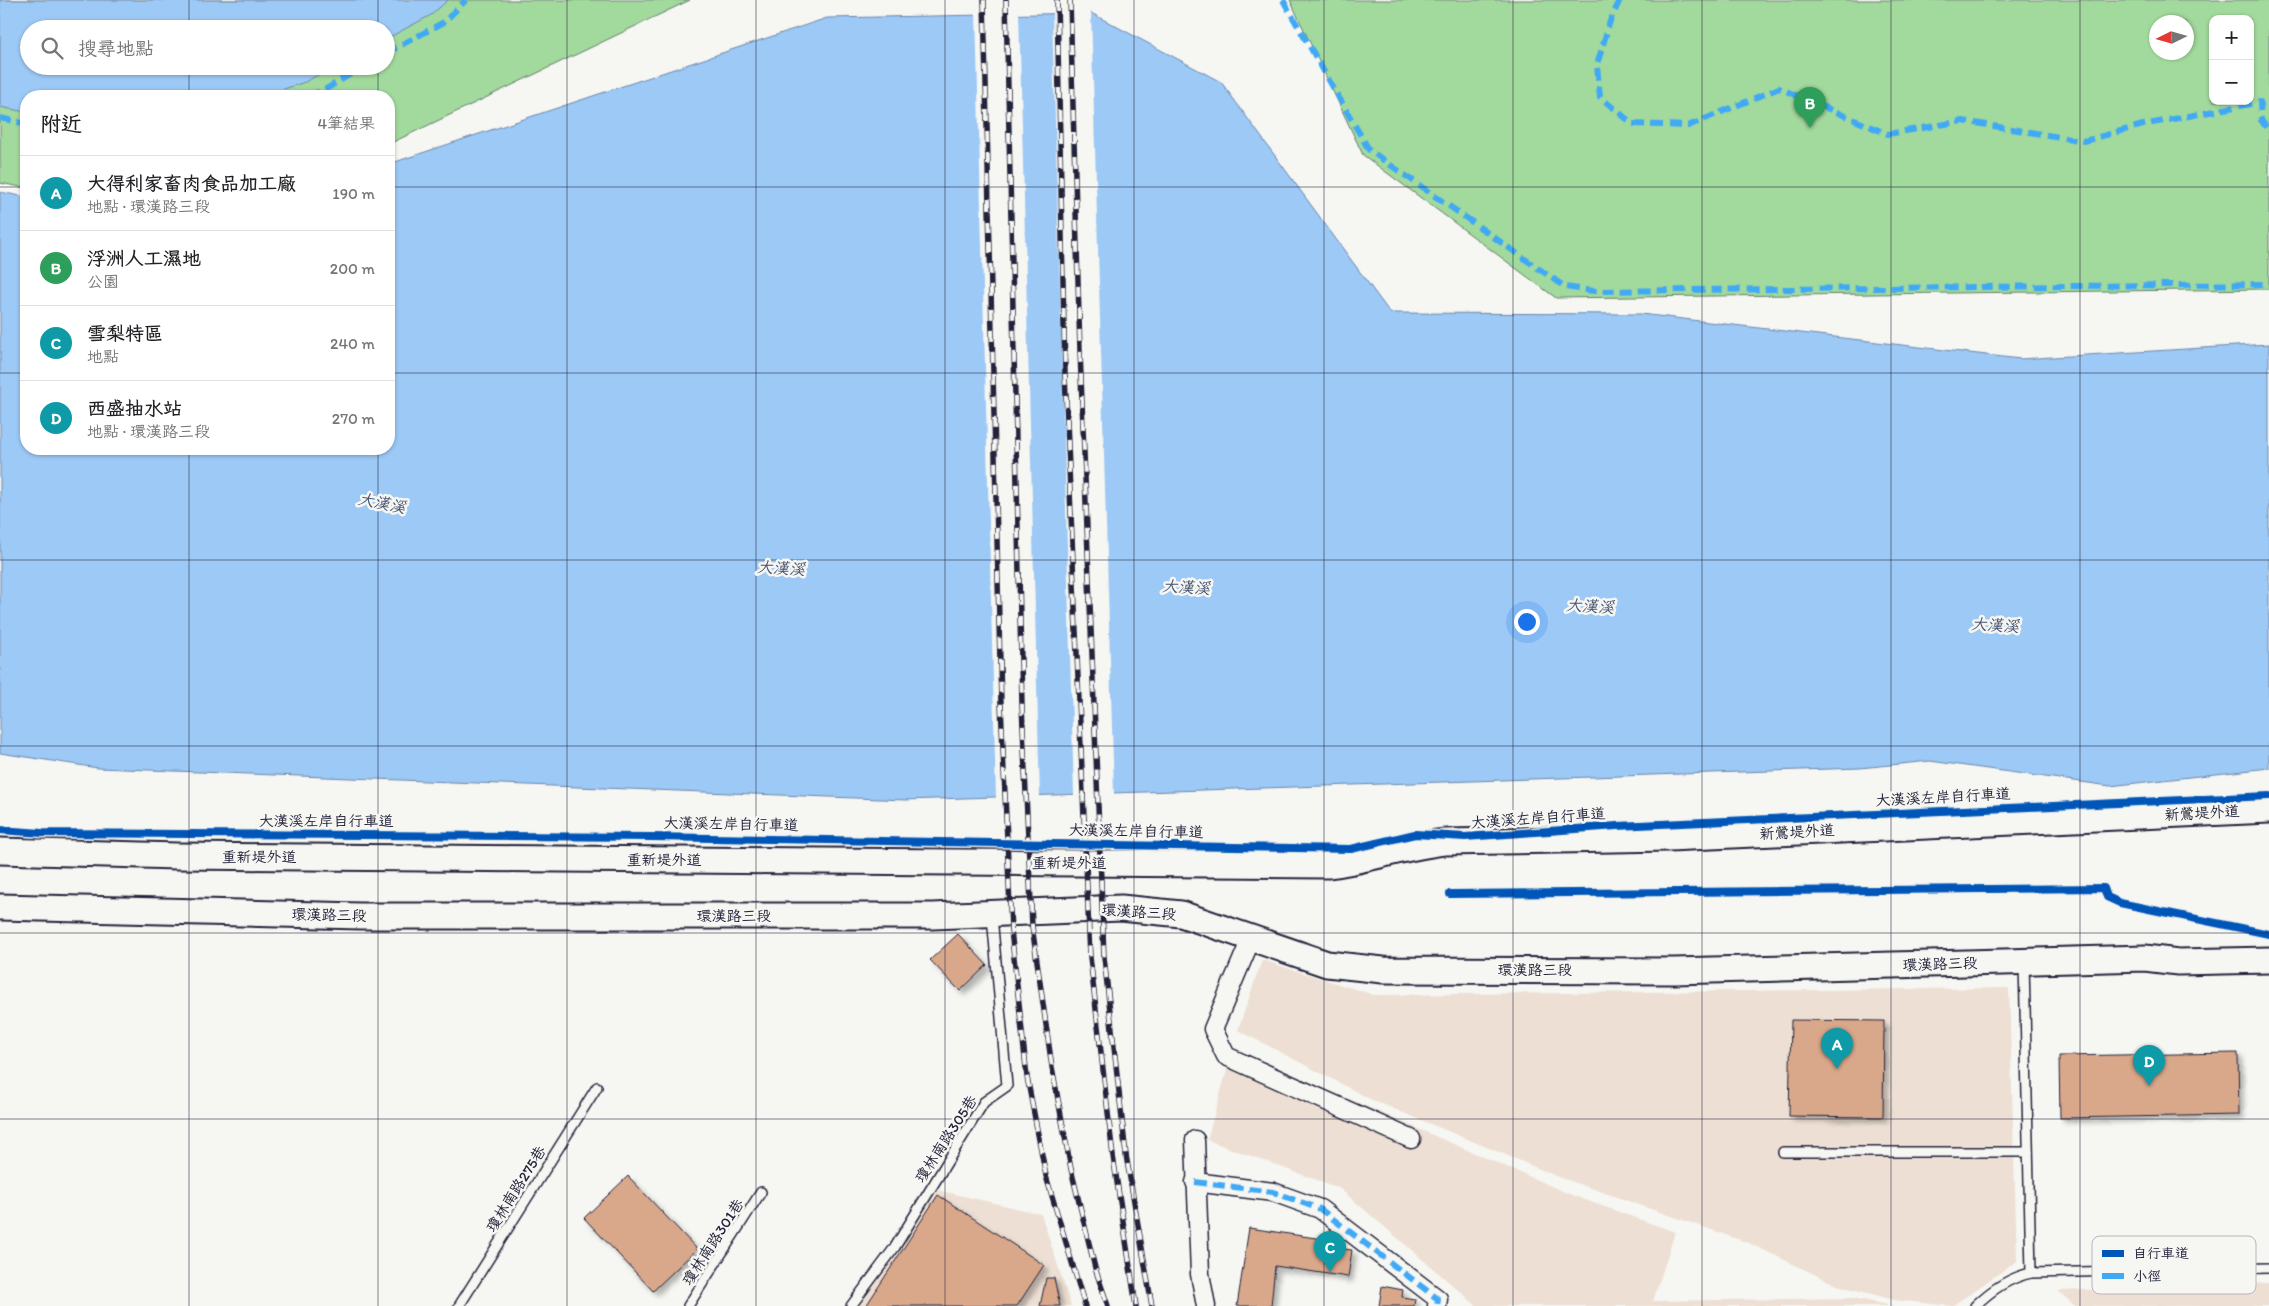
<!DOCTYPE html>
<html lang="zh-TW">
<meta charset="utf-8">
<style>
body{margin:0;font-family:Itim,"LXGW WenKai TC",sans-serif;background:#f2f2f2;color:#202124}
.controls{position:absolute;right:15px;top:15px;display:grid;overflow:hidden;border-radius:10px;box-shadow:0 1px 4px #0004}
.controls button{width:45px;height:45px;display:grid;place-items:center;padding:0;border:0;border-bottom:1px solid #e0e0e0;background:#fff;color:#202124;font:25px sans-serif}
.compass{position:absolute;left:2149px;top:15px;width:45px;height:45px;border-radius:50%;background:#fff;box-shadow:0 1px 4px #0004;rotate:265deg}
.you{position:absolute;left:1526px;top:621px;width:18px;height:18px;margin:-12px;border:4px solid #fff;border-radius:50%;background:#1a73e8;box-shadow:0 0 0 8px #1a73e833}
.badge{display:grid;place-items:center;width:32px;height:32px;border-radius:50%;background:#0b8043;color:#fff;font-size:16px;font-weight:700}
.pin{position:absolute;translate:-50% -41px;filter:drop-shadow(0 1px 2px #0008)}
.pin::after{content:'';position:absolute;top:26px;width:18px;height:15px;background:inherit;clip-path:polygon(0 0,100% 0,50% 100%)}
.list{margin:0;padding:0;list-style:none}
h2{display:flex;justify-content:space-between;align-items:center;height:65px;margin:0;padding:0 20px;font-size:21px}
h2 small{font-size:16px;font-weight:400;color:#757577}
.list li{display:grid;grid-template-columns:32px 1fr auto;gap:15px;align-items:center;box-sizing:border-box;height:75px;padding:0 20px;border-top:1px solid #e0e0e0}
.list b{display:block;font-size:19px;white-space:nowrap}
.list p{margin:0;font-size:16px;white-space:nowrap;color:#757577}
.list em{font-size:16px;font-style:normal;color:#757577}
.icon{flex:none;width:28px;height:28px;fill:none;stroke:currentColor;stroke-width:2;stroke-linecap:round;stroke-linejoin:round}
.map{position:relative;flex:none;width:2269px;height:1306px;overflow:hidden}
.search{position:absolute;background:#fff;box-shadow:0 1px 4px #0004;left:20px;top:20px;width:375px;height:55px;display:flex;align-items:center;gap:12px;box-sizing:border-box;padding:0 18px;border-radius:28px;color:#757577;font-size:19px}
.panel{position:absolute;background:#fff;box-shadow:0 1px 4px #0004;left:20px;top:90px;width:375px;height:365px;border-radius:20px}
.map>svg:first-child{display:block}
.built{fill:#eddfd3}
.green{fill:#a2d99c;stroke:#627e6c;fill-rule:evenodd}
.water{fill:#9cc9f6;stroke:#6b86ab}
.pier{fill:#f6f6f2}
.building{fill:#d9a88b;stroke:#22223b;filter:url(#shadow)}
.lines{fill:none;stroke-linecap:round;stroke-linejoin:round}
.lane-casing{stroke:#22223b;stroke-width:12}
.street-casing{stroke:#22223b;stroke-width:21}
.secondary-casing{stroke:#22223b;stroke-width:29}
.lane{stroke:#f6f6f2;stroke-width:9}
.street{stroke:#f6f6f2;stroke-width:18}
.secondary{stroke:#f6f6f2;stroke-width:25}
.rail-casing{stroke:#22223b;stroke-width:5.5}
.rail{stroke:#f6f6f2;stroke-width:4;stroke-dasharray:11;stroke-linecap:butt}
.quiet{stroke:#3fa9f5;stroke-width:6;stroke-dasharray:12 6;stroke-linecap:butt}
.cycleway-casing{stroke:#f6f6f2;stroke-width:11}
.cycleway{stroke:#0057b8;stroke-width:8}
.grid{fill:none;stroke:#22223b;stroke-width:1;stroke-opacity:0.55}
.labels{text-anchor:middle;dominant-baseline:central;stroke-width:5;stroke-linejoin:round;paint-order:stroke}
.street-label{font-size:15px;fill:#22223b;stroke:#f6f6f2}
.water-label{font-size:16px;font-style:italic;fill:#475473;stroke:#f6f6f2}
.key{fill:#f6f6f2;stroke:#b6b6bb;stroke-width:1}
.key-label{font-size:14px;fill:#22223b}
</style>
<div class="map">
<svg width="2269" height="1306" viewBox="0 0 2269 1306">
<defs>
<filter id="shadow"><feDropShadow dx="4.5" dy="4.5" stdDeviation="2.5" flood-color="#0004"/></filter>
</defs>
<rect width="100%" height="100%" fill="#f6f6f2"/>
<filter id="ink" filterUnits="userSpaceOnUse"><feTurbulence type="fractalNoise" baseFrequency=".02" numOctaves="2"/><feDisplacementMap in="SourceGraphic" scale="10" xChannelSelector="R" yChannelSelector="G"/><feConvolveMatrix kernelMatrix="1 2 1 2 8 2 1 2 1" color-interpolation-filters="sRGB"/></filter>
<g filter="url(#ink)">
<g class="built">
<path d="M1262 960 1374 995 2009 988 2017 1261 1952 1306 1894 1300 1837 1285 1749 1243 1559 1177 1370 1099 1238 1030Z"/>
<path d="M1233 1049 1574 1196 1675 1232 1653 1301 1853 1298 1894 1306H1477L1339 1188 1207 1140Z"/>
<path d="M937 1190 1041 1214 1071 1306H858Z"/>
<path d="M2269 1283V1306H2075L2058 1291Z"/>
</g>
<g class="green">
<path d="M0 0H690L389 144V96H26V188L0 183ZM29 29H386V66H29Z"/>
<path d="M1290 0H2269V289L1556 298 1363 155ZM2213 19H2250V101H2213ZM2156 22H2186V52H2156Z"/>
</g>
<g class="water">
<path d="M0 0H448L431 15 386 39V29H29V66H335L305 82 263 96H26V112L0 107Z"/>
<path d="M1091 13 1221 82 1390 313 1641 314 2020 359 2269 344V768L2110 786 1930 761 1860 768 905 800 98 768 0 753V192L26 197V449H389V164L827 18Z"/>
</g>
<g class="pier">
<path d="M1091 11 1114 795 1074 796 1052 12Z"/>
<path d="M1019 12 1040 798 996 799 976 13Z"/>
</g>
<g class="building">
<path d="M958 934 987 965 960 991 930 960Z"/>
<path d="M1791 1020 1884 1021 1883 1117 1789 1116Z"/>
<path d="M2238 1053 2239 1115 2060 1118 2059 1056Z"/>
<path d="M628 1176 697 1249 653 1291 584 1218Z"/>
<path d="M938 1195 1044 1265 1017 1306H866Z"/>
<path d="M1249 1228 1329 1240 1328 1247 1352 1250 1348 1277 1275 1266 1271 1306H1237Z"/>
<path d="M1046 1278H1054L1060 1306H1040Z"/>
<path d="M1382 1286 1403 1290 1402 1297 1415 1299 1414 1306H1379Z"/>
</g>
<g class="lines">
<g class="lane-casing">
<g id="lane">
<path d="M2024 962 2031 1273"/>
<path d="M1783 1152H2028"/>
<path d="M459 1306 597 1087"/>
<path d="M688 1306 761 1192"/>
<path d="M851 1306 895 1247 984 1102 1007 1086 992 916"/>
<path d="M1975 1306C1991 1290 2008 1278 2031 1273L2269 1268"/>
</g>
</g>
<g class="street-casing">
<g id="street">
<path d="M1251 939 1213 1029 1226 1056 1411 1139"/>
<path d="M1195 1140 1200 1274 1206 1306"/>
<path d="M1195 1182 1273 1192 1320 1209 1438 1299 1437 1306"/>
</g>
</g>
<g class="secondary-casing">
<g id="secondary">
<path d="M0 851 177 856 1328 865C1367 861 1405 846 1445 842L1669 838 2269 810"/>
<path d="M0 907 361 916H933L1121 908 1181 914 1327 964 1383 970 1674 971 2145 958 2178 962 2269 960"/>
</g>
</g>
<use href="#lane" class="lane"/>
<use href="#street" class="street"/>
<use href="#secondary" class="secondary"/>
<g class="rail-casing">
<g id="rail">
<path d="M984 0 1001 704 1011 930 1027 1077 1046 1176 1085 1306"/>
<path d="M1006 0 1022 705 1032 926 1052 1067 1071 1169 1095 1268 1108 1306"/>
<path d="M1057 0 1065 374 1090 957 1113 1156 1136 1306"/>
<path d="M1070 0 1080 351 1104 957 1126 1155 1152 1306"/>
</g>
</g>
<use href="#rail" class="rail"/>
<g class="quiet">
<path d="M1283 0 1369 150 1565 287 1594 291 2269 284"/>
<path d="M1620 0 1610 21 1597 65 1600 97 1633 124 1688 126 1779 88 1888 134 1963 121 2084 141 2143 125 2260 102 2261 120 2269 131"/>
<path d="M386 53 444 22 466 0"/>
<path d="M308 96 326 89 364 66"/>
<path d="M0 118 26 124"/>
<path d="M1195 1182 1273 1192 1320 1209 1438 1299 1437 1306"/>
</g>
<g class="cycleway-casing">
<g id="cycleway">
<path d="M0 830 42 833 651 837 1351 849 1415 834 1465 837 1617 826 2269 796"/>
<path d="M1450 894 2104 888 2107 897 2120 903 2269 934"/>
</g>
</g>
<use href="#cycleway" class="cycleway"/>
</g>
</g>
<path class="grid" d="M189 0V29M378 0V29M567 0V1306M756 0V1306M945 0V1306M1134 0V1306M1324 0V1306M1513 0V1306M1702 0V1306M1891 0V1306M2080 0V1306M189 66V96M378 66V96M0 187H26M389 187H2269M0 373H26M389 373H2269M189 449V1306M378 449V1306M0 560H2269M0 746H2269M0 933H2269M0 1119H2269"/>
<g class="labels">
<g class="street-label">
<text transform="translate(1943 797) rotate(-3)">大漢溪左岸自行車道</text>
<text transform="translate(2202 813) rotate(-3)">新鶯堤外道</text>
<text transform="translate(1538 818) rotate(-4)">大漢溪左岸自行車道</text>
<text x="326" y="821">大漢溪左岸自行車道</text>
<text transform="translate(731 824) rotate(1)">大漢溪左岸自行車道</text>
<text transform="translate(1136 831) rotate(1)">大漢溪左岸自行車道</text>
<text transform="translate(1797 832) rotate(-3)">新鶯堤外道</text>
<text x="259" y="857">重新堤外道</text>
<text x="664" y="860">重新堤外道</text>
<text x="1069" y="863">重新堤外道</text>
<text transform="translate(1139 912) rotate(4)">環漢路三段</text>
<text transform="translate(329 915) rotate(1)">環漢路三段</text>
<text x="734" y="916">環漢路三段</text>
<text transform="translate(1940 964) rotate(-2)">環漢路三段</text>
<text x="1535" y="970">環漢路三段</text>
<text transform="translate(946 1139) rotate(-57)">瓊林南路305巷</text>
<text transform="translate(516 1189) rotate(-58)">瓊林南路275巷</text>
<text transform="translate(713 1242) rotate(-57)">瓊林南路301巷</text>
</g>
<g class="water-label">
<text transform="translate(382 503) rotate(11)">大漢溪</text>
<text transform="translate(781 568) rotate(3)">大漢溪</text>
<text transform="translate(1186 587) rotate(3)">大漢溪</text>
<text transform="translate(1590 606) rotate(3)">大漢溪</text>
<text transform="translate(1995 625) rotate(3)">大漢溪</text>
</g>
</g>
<rect x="2092" y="1236" width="164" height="58" rx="8" class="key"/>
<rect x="2102" y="1250" width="22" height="7" fill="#0057b8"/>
<rect x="2102" y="1273" width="22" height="6" fill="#3fa9f5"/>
<g class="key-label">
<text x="2133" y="1258">自行車道</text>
<text x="2133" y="1281">小徑</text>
</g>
</svg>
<div class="controls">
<button>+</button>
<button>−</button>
</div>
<svg class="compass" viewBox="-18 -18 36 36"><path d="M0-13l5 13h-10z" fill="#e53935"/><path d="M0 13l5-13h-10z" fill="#757577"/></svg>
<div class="you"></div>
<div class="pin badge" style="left:1837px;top:1069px;background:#0f9aa8">A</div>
<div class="pin badge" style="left:1810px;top:128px;background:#2e9e5b">B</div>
<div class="pin badge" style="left:1330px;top:1272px;background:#0f9aa8">C</div>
<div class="pin badge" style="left:2149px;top:1086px;background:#0f9aa8">D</div>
<div class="search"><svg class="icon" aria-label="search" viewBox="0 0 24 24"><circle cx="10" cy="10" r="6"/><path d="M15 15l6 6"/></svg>搜尋地點</div>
<section class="panel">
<h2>附近<small>4筆結果</small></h2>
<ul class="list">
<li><span class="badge" style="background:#0f9aa8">A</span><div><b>大得利家畜肉食品加工廠</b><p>地點 · 環漢路三段</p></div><em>190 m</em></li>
<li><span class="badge" style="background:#2e9e5b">B</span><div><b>浮洲人工濕地</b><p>公園</p></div><em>200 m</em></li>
<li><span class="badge" style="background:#0f9aa8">C</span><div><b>雪梨特區</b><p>地點</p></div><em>240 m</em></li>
<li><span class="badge" style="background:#0f9aa8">D</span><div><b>西盛抽水站</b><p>地點 · 環漢路三段</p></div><em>270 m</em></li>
</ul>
</section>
</div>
